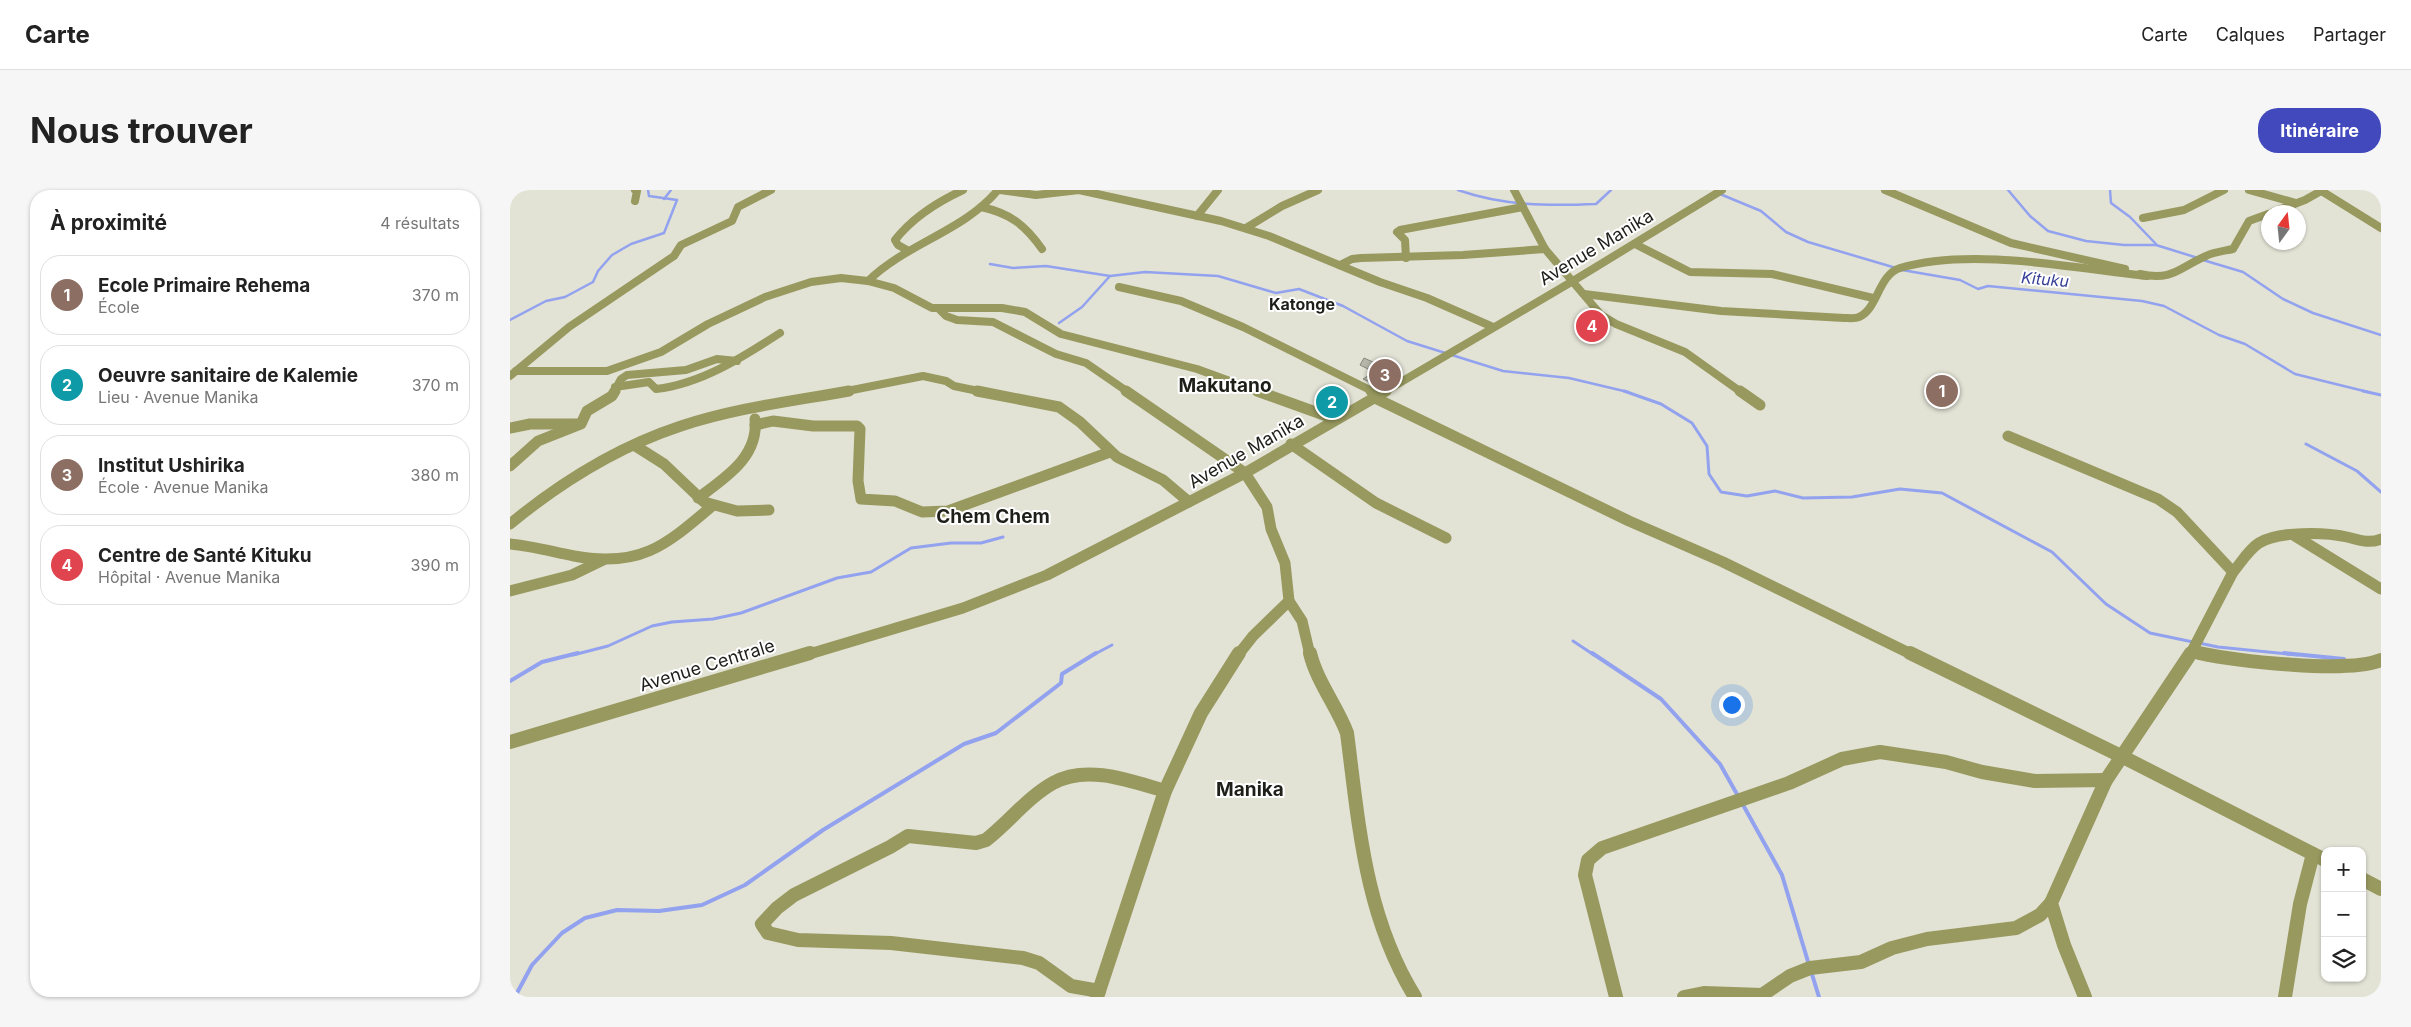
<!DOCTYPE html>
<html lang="fr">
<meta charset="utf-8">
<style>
body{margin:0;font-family:Inter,sans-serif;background:#f6f6f6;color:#222}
.controls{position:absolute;right:15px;bottom:15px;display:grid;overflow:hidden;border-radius:10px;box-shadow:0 1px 4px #0004}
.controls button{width:45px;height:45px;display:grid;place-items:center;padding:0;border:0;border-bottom:1px solid #e0e0e0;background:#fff;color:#222;font:25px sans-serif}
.compass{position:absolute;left:1751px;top:15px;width:45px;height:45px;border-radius:50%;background:#fff;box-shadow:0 1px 4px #0004;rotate:15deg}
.you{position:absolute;left:1221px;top:514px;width:18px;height:18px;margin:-12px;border:4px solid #fff;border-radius:50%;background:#1a73e8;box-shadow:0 0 0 8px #1a73e833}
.badge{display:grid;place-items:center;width:32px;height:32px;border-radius:50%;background:#4149bd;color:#fff;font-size:16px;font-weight:700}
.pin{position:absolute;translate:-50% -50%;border:2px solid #fff;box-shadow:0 1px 5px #0006}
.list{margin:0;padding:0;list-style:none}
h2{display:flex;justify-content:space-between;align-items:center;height:65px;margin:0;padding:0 20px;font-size:21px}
h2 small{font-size:16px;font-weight:400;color:#767676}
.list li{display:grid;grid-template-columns:32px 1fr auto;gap:15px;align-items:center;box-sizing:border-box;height:80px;margin:0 10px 10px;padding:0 10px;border:1px solid #e0e0e0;border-radius:20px}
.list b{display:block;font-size:19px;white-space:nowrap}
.list p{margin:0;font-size:16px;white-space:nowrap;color:#767676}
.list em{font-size:16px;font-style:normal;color:#767676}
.icon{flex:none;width:28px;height:28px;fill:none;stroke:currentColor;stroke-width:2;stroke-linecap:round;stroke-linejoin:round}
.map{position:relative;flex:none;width:1871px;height:807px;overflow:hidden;border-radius:20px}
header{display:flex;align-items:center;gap:30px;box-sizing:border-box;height:70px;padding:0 25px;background:#fff;border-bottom:1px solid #e0e0e0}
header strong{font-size:24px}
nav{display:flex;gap:28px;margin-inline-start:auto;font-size:18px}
.intro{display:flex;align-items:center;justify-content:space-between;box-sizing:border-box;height:120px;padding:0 30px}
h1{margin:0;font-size:35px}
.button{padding:12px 22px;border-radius:20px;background:#4149bd;color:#fff;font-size:18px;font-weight:700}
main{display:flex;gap:30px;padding:0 30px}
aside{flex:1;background:#fff;border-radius:20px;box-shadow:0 1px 4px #0004}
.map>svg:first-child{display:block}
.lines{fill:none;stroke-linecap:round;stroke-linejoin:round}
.stream-far2{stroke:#92a2ef;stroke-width:2.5}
.stream-far1{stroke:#92a2ef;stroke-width:3}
.stream{stroke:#92a2ef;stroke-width:4}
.building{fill:#b6b7aa;stroke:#86877a}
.minor-far2{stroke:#98995f;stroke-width:8}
.minor-far1{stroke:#98995f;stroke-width:11}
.minor{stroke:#98995f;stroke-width:14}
.labels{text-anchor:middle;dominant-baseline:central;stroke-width:4;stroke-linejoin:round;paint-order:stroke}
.far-water-label{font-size:16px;font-style:italic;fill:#363f98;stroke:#fff}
.far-neighbourhood-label{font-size:16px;font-weight:bold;fill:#1f1f1a;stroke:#fff}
.street-label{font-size:18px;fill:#1f1f1a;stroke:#fff}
.neighbourhood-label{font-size:19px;font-weight:bold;fill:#1f1f1a;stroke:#fff}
</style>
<header>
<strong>Carte</strong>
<nav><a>Carte</a><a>Calques</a><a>Partager</a></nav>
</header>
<div class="intro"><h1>Nous trouver</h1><a class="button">Itinéraire</a></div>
<main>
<aside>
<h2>À proximité<small>4 résultats</small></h2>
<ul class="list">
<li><span class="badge" style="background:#8d6e63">1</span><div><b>Ecole Primaire Rehema</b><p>École</p></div><em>370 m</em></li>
<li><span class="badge" style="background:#0f9aa8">2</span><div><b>Oeuvre sanitaire de Kalemie</b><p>Lieu · Avenue Manika</p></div><em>370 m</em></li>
<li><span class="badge" style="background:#8d6e63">3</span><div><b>Institut Ushirika</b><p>École · Avenue Manika</p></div><em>380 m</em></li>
<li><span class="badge" style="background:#e0444e">4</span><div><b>Centre de Santé Kituku</b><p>Hôpital · Avenue Manika</p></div><em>390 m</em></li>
</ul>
</aside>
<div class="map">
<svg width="1871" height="807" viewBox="0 0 1871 807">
<rect width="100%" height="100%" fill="#e2e2d5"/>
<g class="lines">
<g class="stream-far2">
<path d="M948 0C993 16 1039 16 1086 14L1101 0"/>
<path d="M1498 0 1520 26 1538 41 1576 51 1614 55H1646L1688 68"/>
<path d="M1600 0 1601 13 1620 27 1646 54"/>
<path d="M1210 4 1251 21 1276 42 1298 52 1386 78"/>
<path d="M154 9 161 0"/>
<path d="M1693 70 1733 82 1773 109 1803 123 1871 145"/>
<path d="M480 74 503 78 536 76 600 86 635 82 708 86 766 103 789 99 833 116 897 151 993 181 1059 188 1118 202"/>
<path d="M1392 80 1450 90 1468 99 1478 96 1632 111 1654 116 1709 145 1735 154 1785 184 1858 202"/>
<path d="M0 130 36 111 55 107 83 92 88 81 102 65 121 54 154 43 167 10 139 6 138 0"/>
<path d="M549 133 572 117 600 86"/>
</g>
<g class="stream-far1">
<path d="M1114 201 1151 214 1182 233 1197 256 1199 284 1211 302 1237 306 1265 301 1293 308 1342 307 1390 299 1432 303 1542 362 1596 414 1640 443 1683 452"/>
<path d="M1853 201 1871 205"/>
<path d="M1796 254 1847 281 1871 302"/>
<path d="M1063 451 1084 465"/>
<path d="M1689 453 1708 457 1787 465"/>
<path d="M63 465 98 456 142 436 162 432 203 429 231 423 327 388 361 382 401 358 441 353H471L493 347"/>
<path d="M583 465 602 455"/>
</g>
<g class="stream">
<path d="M1082 463 1151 509 1210 574 1228 606"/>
<path d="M1774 463 1834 469"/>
<path d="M0 491 32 472 68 463"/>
<path d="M1232 613 1272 685 1299 775"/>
<path d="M1301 781 1309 807"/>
<path d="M8 807 7 803 22 775 52 743 75 728 107 720 149 721 192 715 235 695 313 640 454 554 486 543 551 493 552 484 586 463"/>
</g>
</g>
<g class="building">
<path d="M1084 128 1095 134 1081 144 1068 138Z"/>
<path d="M854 168 885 182 866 196 864 194 853 189 864 182 850 175Z"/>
</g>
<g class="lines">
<g class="minor-far2">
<path d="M125 0 127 1 125 11"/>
<path d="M490 0 526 5 569 0 711 31 759 46 870 92 917 108 983 137"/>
<path d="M1004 0 1035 59 1091 125 1106 134 1175 162 1231 202"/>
<path d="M1375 0 1501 53 1615 79"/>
<path d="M1739 0 1786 13"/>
<path d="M1810 0 1871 38"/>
<path d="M471 17C500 23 515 35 532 59"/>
<path d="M1763 22 1795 10 1811 1"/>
<path d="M687 26 708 0"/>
<path d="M1633 28 1674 20 1714 0"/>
<path d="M736 38 772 16 808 0"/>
<path d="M1125 54 1180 82 1262 84 1363 108"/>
<path d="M397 60 388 55 385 50C403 27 427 12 453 0"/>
<path d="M896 68 895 50 887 42 890 40 1013 17"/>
<path d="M830 75 842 69 851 68 953 65 1035 59"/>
<path d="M1630 84C1663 91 1668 78 1696 66 1704 62 1714 61 1723 59L1739 31 1758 24"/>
<path d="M358 91C397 53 454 41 488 0"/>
<path d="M609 97 671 111 733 137 864 202"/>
<path d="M1074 104 1211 121 1334 128C1338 128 1345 129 1349 127 1368 119 1368 85 1390 78 1461 57 1563 78 1637 86"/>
<path d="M429 119 436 126 447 130 483 132 546 164 576 173 618 202"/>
<path d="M6 181H97L151 162 198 134 255 107 301 92 331 88 358 91 384 98 422 118H492L515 122 551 144 687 179 750 202"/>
<path d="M0 186 59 137 164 66 171 55 222 31 228 17 261 0"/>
<path d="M105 197 139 192 146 199C191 194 233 167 270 143"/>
<path d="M104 202 111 189 117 185 176 180 207 169 227 171"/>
<path d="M332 202 413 186 436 191 444 196 473 202"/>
<path d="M874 202 1063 91 1212 0"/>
</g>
<g class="minor-far1">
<path d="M467 201 549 217 570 232 607 267 653 290 679 312"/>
<path d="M616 201 735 283 757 317 761 339 775 373 779 411 743 446 728 465"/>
<path d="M747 201 825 229"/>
<path d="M861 201 868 204"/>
<path d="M1230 201 1250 215"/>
<path d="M863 207 1119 331 1213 372 1403 465"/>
<path d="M245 235 263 231 303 236H347L350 239 348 291 351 309 385 311 412 322 438 321 600 262"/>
<path d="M0 238 20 234H68"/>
<path d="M1498 246 1648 309 1667 322 1723 382 1680 465"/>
<path d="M781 254 866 313 936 348"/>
<path d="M124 255 154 274 194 312 227 321 259 320"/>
<path d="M0 276 28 251 71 234 77 221 102 206 105 201"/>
<path d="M188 308C215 288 249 267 245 229"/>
<path d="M0 334C51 292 107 257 171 236 225 218 283 211 339 201"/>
<path d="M1785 346 1871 399"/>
<path d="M0 354C22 356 43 362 64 366 130 378 155 356 202 316"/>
<path d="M1723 382C1731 373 1738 360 1749 353 1768 341 1815 342 1837 347 1849 350 1859 354 1871 349"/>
<path d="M0 401 62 385 93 370"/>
<path d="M779 411 792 431 800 465"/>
<path d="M1682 462 1695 465"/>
<path d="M296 465 453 418 537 385 735 283 876 201"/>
</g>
<g class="minor">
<path d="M800 463C807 492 827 516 837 543 849 636 855 726 905 807"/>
<path d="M1400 463 1613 567 1815 670"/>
<path d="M1689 463C1726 471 1839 484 1871 470"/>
<path d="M0 552 300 463"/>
<path d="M1852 689 1871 699"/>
<path d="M589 801 561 796 529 773 513 768 381 753 288 750 258 743 252 734 267 718 284 705 380 657 398 646 466 653 476 650C499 632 518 607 543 593 577 574 621 591 655 601"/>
<path d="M587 807 655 601 691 523 729 463"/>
<path d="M1106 807 1075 685 1078 670 1092 658 1279 593 1332 569 1370 562 1436 572 1472 582 1525 591 1596 590"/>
<path d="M1174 807 1194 803 1252 805 1280 786 1300 778 1351 772 1382 758 1417 749 1506 738 1530 725 1541 713"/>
<path d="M1575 807 1554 755 1541 713 1596 590 1681 463"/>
<path d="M1775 807 1790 714 1803 664"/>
</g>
</g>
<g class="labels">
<g class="far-water-label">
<text transform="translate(1535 89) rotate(5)">Kituku</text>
</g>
<g class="far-neighbourhood-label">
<text x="792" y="114">Katonge</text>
</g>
<g class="street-label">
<text transform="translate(1086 57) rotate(-31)">Avenue Manika</text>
<text transform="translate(736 261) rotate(-30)">Avenue Manika</text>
<text transform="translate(197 475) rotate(-17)">Avenue Centrale</text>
</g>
<g class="neighbourhood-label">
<text x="715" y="195">Makutano</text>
<text x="483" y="326">Chem Chem</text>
<text x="740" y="599">Manika</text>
</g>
</g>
</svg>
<div class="controls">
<button>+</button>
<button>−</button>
<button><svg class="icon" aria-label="layers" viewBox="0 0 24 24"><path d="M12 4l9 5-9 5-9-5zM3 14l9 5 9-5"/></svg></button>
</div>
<svg class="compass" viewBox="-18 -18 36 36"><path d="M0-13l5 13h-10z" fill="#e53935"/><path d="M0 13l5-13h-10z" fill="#767676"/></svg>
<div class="you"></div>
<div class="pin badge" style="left:1432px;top:201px;background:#8d6e63">1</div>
<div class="pin badge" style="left:822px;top:212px;background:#0f9aa8">2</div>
<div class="pin badge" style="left:875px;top:185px;background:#8d6e63">3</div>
<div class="pin badge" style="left:1082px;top:136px;background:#e0444e">4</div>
</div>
</main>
